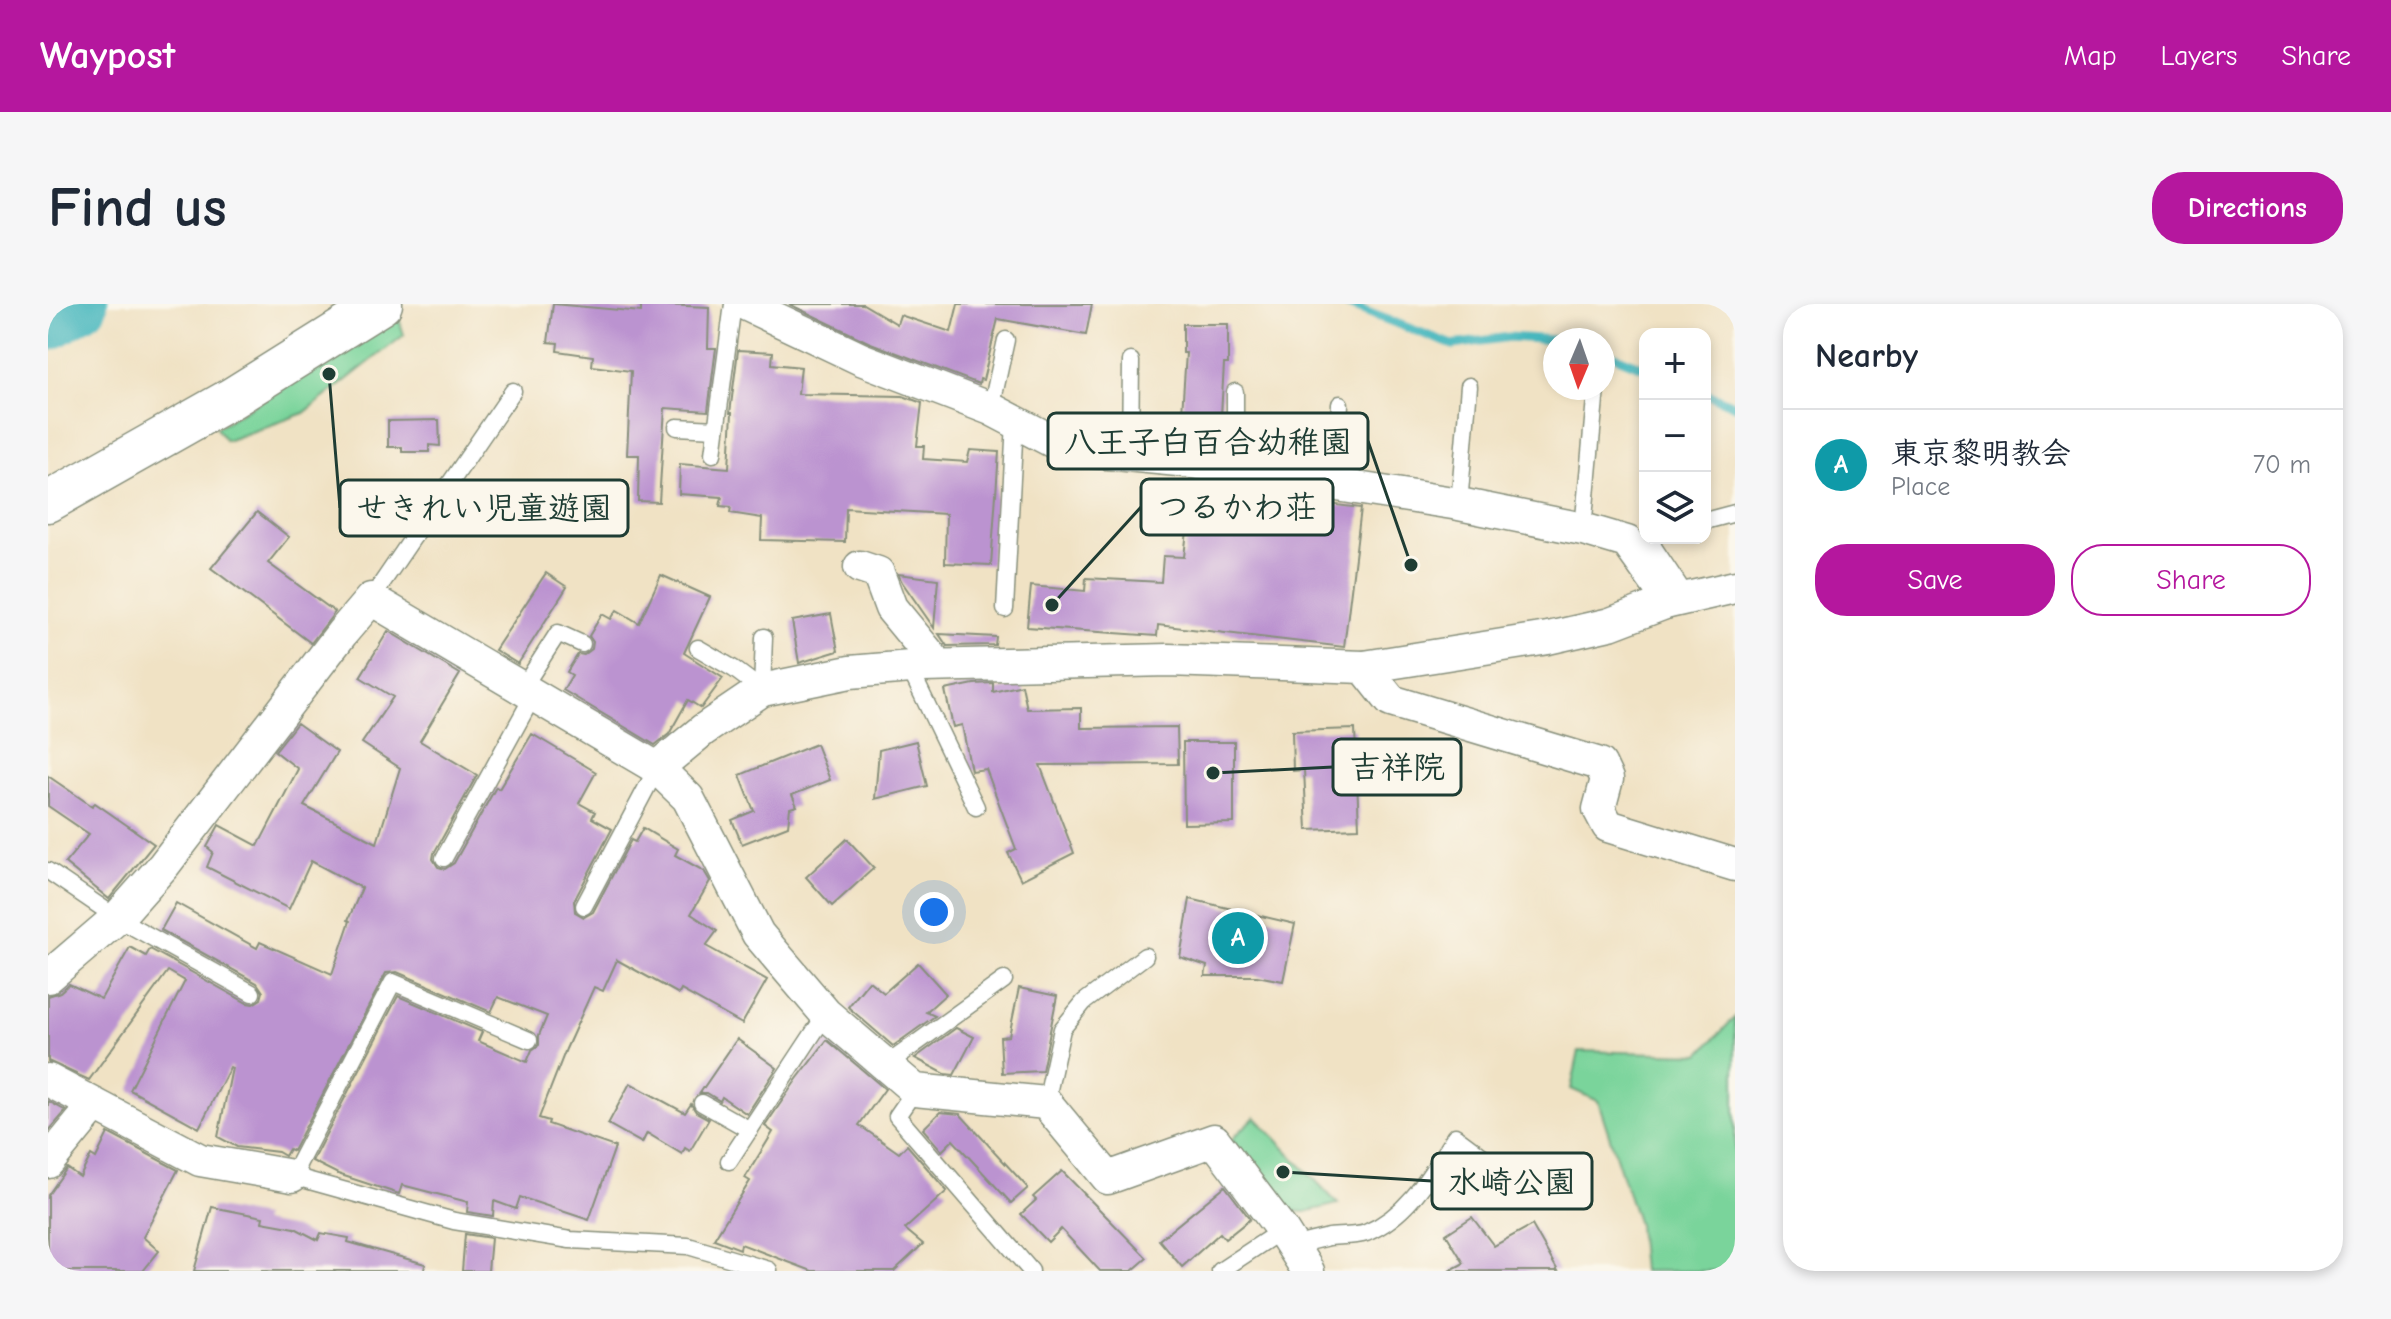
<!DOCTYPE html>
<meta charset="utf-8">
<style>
body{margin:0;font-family:"Comic Neue","Klee One",sans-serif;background:#f6f6f7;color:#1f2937}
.controls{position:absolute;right:24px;top:24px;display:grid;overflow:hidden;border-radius:16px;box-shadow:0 4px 12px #0003}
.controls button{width:72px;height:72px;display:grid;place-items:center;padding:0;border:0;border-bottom:2px solid #e0e1e3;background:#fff;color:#1f2937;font:40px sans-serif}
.compass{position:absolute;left:1495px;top:24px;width:72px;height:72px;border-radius:50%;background:#fff;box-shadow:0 4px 12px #0003;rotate:182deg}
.you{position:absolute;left:886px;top:608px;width:28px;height:28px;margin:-20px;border:6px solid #fff;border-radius:50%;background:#1a73e8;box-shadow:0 0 0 12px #1a73e833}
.badge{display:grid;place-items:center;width:52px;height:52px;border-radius:50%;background:#b5179e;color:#fff;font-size:26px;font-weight:700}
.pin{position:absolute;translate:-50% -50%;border:4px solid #fff;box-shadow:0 2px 8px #0006}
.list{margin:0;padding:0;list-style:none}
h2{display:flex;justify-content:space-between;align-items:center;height:104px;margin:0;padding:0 32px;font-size:34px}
h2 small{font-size:26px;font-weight:400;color:#747a83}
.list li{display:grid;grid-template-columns:52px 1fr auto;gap:24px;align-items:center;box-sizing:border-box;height:112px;padding:0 32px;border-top:2px solid #e0e1e3}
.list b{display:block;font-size:30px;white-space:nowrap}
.list p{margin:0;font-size:26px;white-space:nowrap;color:#747a83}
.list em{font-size:26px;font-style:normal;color:#747a83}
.actions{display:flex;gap:16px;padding:24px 32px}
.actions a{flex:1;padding:18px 0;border:2px solid #b5179e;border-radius:32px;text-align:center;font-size:28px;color:#b5179e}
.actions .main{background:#b5179e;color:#fff}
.icon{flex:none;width:44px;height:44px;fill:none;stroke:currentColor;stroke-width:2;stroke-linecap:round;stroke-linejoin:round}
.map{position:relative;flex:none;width:1687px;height:967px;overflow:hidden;border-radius:32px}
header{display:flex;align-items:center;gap:48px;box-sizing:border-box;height:112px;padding:0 40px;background:#b5179e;color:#fff}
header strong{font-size:38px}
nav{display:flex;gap:44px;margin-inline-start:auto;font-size:28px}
.intro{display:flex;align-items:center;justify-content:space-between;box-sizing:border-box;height:192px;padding:0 48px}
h1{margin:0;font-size:56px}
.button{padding:20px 36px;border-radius:32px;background:#b5179e;color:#fff;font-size:28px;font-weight:700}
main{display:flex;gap:48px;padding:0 48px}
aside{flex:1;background:#fff;border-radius:32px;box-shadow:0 4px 12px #0003}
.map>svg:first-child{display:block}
.green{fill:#7ad49b;stroke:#4c8868;stroke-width:2}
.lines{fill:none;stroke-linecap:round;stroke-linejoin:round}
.stream{stroke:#47b7be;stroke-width:9}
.river{stroke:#47b7be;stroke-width:54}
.building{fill:#bb93d0}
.service-casing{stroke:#88907c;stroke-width:19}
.minor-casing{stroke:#88907c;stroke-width:35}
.tertiary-casing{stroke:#88907c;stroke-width:43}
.service{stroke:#fff;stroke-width:16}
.minor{stroke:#fff;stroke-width:32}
.tertiary{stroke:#fff;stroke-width:40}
.leader{fill:none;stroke:#1f3d34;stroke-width:3}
.callout-dot{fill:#1f3d34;stroke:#fbf7ec;stroke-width:3}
.callout{fill:#fbf7ec;stroke:#1f3d34;stroke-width:3}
.callout-label{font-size:32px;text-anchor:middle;font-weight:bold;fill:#1f3d34}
</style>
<header>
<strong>Waypost</strong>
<nav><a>Map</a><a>Layers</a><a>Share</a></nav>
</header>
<div class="intro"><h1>Find us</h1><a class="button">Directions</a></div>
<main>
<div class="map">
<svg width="1687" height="967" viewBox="0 0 1687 967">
<rect width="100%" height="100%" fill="#fbf7ec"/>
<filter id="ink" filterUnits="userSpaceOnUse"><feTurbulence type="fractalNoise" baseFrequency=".0125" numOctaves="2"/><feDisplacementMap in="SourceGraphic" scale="16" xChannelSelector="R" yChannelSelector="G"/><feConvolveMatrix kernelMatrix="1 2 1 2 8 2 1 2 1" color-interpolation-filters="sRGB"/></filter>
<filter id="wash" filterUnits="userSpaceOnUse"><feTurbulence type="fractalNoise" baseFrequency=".006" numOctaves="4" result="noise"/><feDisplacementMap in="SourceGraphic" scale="32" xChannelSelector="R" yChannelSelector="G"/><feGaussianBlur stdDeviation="1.8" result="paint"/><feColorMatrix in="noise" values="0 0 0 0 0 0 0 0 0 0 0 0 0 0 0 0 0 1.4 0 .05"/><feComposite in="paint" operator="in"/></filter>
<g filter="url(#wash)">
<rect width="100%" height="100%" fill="#f0e2c4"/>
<g class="green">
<path d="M350 12 356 31 256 109 178 137 168 124Z"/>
<path d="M1687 713V967H1594L1590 921 1550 797 1523 785 1531 747 1652 750Z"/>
<path d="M1207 813 1290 900 1257 908 1241 907 1183 836Z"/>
</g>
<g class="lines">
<g class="stream">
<path d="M1298 0 1405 41 1461 33 1507 36"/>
<path d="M1555 47 1597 64"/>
<path d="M1657 89 1687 102"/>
</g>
<path class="river" d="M0 20 33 0"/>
</g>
<g id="blocks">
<g class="building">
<path d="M505 0 593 8V0L661 3 660 44H668L660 107 617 104 611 198 590 197 591 151H579L583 67 544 62 545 52 509 47 510 39 500 38Z"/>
<path d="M741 0H815L849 20 852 11 903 28 910 0H1044L1038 31 950 15 935 76 932 75 931 80 820 38Z"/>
<path d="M1135 20H1180V60H1176L1173 111H1170L1171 143 1137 138V109H1134L1138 49H1135Z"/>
<path d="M690 46 725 48 724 60 753 63 750 90 855 92 874 99 869 142H876L875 155 919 158 922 146 951 148 943 261 897 259 898 210 798 204 797 238 713 236 714 214 682 209 683 203 672 202 674 193 631 190 632 160 681 164 684 109H682Z"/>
<path d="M391 116 392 142 381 141V148H354V143H340V117Z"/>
<path d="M1144 183 1313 204 1296 343 1110 321 1109 332 979 323 983 282 1037 287 1038 274 1113 278 1115 252 1136 253Z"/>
<path d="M209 208 241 233 220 259 287 308 263 339 163 264Z"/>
<path d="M498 269 519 283 470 360 447 346Z"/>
<path d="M850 270 890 275 886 324 854 278Z"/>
<path d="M613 271 662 293 636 349 675 374 653 404 640 396 621 430 607 441 515 386 524 371 519 368 530 350 536 351 544 345 545 338 541 332 554 310 563 315 569 306 591 319Z"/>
<path d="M783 310 790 347 751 359 744 317Z"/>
<path d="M340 327 412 370 372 437 429 471 386 549 385 555 390 563 397 565 406 559 448 483 451 485 484 430 548 468 531 499 547 508 544 514 564 525 526 597 527 608 536 613 545 608 583 536 587 538 595 524 630 545 627 551 656 567 662 577 643 610 669 627 658 642 719 676 694 720 633 686 631 690 569 656 555 687 546 683 518 745 491 814 501 817 500 820 567 843 541 916 472 893 468 905 446 897 445 912 419 908 420 898 354 881 351 890 290 870 264 857 350 692 434 728 430 737 479 758 484 746 491 741V731L499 712 450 693 443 708 349 668 338 669 245 847 241 845 237 852 230 848 189 843 170 833 184 764 182 763 151 824 82 786 137 677 120 667 41 776 0 757V692L12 688 21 680 53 695 82 643 98 652 102 645 199 699 205 700 213 695 215 688 209 679 113 626 128 599 209 644 212 638 284 670 302 617 300 616 314 584 263 557 241 605 159 563 165 548 159 543 171 521 210 542 250 465 227 447 249 419 289 448 256 502 329 539 352 464 314 439 345 393 312 373Z"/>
<path d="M891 330 948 333 947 341 899 342Z"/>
<path d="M945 379V388L974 381 979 405 1033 404V424L1129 423 1130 460 992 461 1026 549 973 576 960 549 968 545 938 465 923 467 914 421 905 423 897 386 926 380Z"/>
<path d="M1307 425 1311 524 1259 526 1256 466 1245 467 1244 427Z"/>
<path d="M868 437 879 482 827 495 831 446Z"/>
<path d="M1135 438H1186V519L1136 520Z"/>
<path d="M768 440 782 476 744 491 749 502 742 504 740 522 694 540 684 516 706 507 692 471Z"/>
<path d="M0 472 44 502 47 499 106 540 61 595 17 559 41 530 0 502Z"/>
<path d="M799 535 826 564 784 602 758 573Z"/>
<path d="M1142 595 1247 620 1235 677 1209 672H1157L1159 662 1132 653Z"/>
<path d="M870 659 898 690 878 708 887 712 845 742 800 703 821 677 836 689Z"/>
<path d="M971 684 1009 692 994 767 954 769 952 733 961 732Z"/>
<path d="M908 724 926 733 906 771 897 770 867 754Z"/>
<path d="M689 735 729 764 699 810 674 793 672 797 659 789H652Z"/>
<path d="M779 736 837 785 811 821 851 849 859 841 899 887 857 925 875 940 846 967H764L693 940 692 945 666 935 702 877 697 874 725 828 717 822 749 775Z"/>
<path d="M582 779 637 809 643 800 648 808 661 815 642 847 637 844 634 850 599 829 594 839 560 820Z"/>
<path d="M0 797 18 807 0 828Z"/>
<path d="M892 808 912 810 980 884 963 899 905 836 894 847 875 825Z"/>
<path d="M60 829 130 866 95 933 111 947 95 967H0V891L19 864 32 873 43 851 48 854Z"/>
<path d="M1014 867 1099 954 1084 967H1052L1013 925 1000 938 973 910 988 896 985 893Z"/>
<path d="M1177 882 1202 915 1177 935 1172 929 1134 963 1111 936Z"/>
<path d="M164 903 215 913 214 918 247 924 270 936 273 929 301 934 300 938 377 960 376 967H146Z"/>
<path d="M1424 913 1446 942 1484 921 1510 967H1401L1416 959 1398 930Z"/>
<path d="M417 930 443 934 440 967H414Z"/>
</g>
</g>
</g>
<g filter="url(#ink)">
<use href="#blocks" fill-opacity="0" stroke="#88907c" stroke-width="2"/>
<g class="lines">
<g class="service-casing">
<g id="service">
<path d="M943 105 958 36"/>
<path d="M629 123 668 125"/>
<path d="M665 150 685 0"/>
<path d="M1082 151 1083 57"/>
<path d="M1187 164V88"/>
<path d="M1287 181 1292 100"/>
<path d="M1411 200 1421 82"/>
<path d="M1657 217 1687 209"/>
<path d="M1535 225 1548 84"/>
<path d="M1606 234 1604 241 1640 295"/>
<path d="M323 295 465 87"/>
<path d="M957 305 967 118"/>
<path d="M650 344 686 365 714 386"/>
<path d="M861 363 928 503"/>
<path d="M474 385 510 329 534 340"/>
<path d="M714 386 716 333"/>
<path d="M396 554 485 392"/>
<path d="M0 567 69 614 204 689"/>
<path d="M536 602 609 464"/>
<path d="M481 736 345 678 244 872 406 917 522 936 640 942 721 966"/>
<path d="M838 761 956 676"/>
<path d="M867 786 849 812 983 967"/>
<path d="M654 799 702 826"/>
<path d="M998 799 1014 725 1036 698 1097 652"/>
<path d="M681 857 778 710"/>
<path d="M1244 942C1256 939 1268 936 1281 933 1293 931 1307 933 1318 929 1361 911 1383 870 1407 832L1442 858 1459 884"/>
<path d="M1172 967 1234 926"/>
</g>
</g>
<g class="minor-casing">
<g id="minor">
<path d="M697 0 813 55 943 105 1006 138 1038 147 1130 156 1411 200 1535 225 1579 238 1612 284 1617 299"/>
<path d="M812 263 830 269 843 304 890 361"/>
<path d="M1316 363 1343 397 1552 460 1559 475 1551 505 1560 522 1687 561"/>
<path d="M609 464 655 426 714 386 802 368 875 362 1120 356 1316 363 1500 334 1562 320 1617 299 1687 283"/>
<path d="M0 673 69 614 116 561 294 329 323 295 609 464 640 494 710 630 778 710 867 786 998 799 1060 874 1166 836 1234 926 1260 967"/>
<path d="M0 776 152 856 244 872"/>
<path d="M0 858 47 801"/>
</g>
</g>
<g class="tertiary-casing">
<path id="tertiary" d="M0 198 184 94 334 0"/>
</g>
<use href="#service" class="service"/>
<use href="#minor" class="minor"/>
<use href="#tertiary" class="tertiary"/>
</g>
</g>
<path class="leader" d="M1363 261L1320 137M1004 301L1093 203M281 70L292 204M1165 469L1285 463M1235 868L1384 877"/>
<g class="callout-dot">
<circle cx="1363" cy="261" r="8"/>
<circle cx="1004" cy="301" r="8"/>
<circle cx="281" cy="70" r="8"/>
<circle cx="1165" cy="469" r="8"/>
<circle cx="1235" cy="868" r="8"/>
</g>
<g class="callout">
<rect x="1000" y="109" width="320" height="56" rx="8"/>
<rect x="1093" y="175" width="192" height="56" rx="8"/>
<rect x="292" y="176" width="288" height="56" rx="8"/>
<rect x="1285" y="435" width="128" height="56" rx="8"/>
<rect x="1384" y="849" width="160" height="56" rx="8"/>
</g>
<g class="callout-label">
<text x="1160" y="149">八王子白百合幼稚園</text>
<text x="1189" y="214">つるかわ荘</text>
<text x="436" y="215">せきれい児童遊園</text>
<text x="1349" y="474">吉祥院</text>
<text x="1464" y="889">水崎公園</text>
</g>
</svg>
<div class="controls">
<button>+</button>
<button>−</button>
<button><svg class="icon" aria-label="layers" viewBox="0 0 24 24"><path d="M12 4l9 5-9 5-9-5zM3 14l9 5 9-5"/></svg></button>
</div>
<svg class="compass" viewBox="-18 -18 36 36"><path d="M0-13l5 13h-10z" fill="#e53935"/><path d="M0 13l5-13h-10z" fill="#747a83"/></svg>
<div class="you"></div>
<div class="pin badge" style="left:1190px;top:634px;background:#0f9aa8">A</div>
</div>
<aside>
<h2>Nearby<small></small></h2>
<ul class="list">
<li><span class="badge" style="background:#0f9aa8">A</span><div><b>東京黎明教会</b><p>Place</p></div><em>70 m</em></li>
</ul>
<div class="actions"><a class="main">Save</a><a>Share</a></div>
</aside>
</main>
